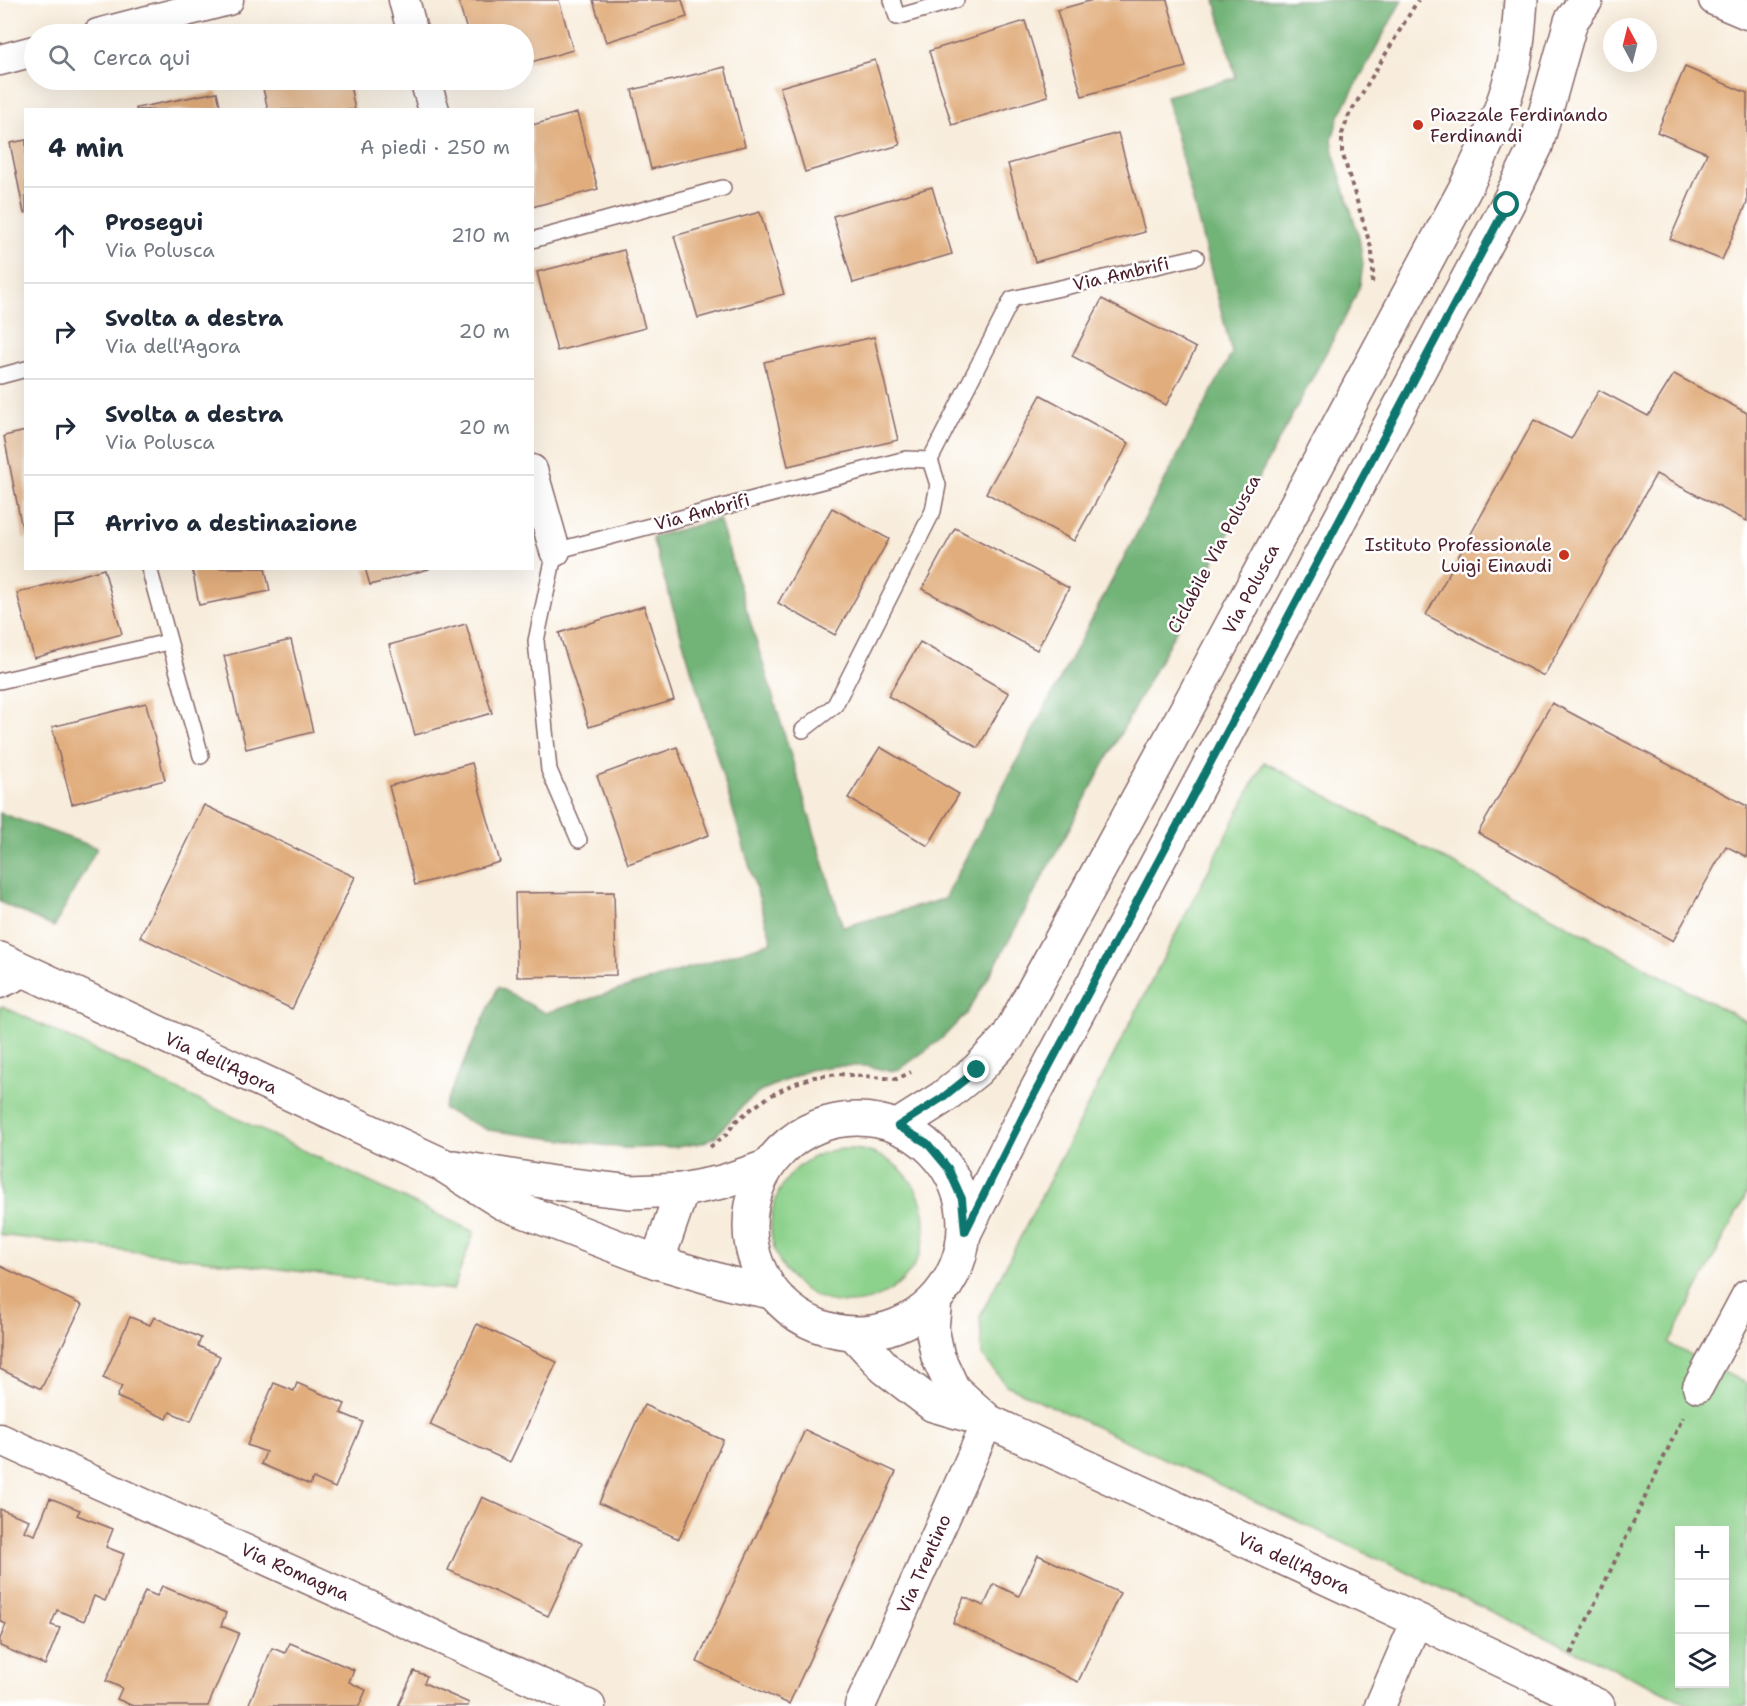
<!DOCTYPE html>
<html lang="it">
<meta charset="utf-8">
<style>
body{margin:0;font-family:"Shantell Sans",sans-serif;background:#f2f2f3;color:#1f2937}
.controls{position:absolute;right:18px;bottom:18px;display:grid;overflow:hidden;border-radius:0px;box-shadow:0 6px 24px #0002}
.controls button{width:54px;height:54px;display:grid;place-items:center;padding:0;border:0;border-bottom:2px solid #e0e1e3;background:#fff;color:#1f2937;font:30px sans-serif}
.compass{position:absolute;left:1603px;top:18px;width:54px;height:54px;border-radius:50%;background:#fff;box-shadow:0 6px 24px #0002;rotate:353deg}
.stop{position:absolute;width:18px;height:18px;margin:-14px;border:4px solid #0f766e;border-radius:50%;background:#fff}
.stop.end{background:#0f766e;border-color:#fff;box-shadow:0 2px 6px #0008}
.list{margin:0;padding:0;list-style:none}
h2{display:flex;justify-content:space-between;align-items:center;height:78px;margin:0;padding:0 24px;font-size:26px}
h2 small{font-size:20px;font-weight:400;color:#747a83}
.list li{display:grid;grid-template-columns:39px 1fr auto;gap:18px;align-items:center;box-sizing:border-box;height:96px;padding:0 24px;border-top:2px solid #e0e1e3}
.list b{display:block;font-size:22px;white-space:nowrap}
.list p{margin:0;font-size:20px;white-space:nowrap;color:#747a83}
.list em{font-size:20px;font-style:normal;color:#747a83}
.icon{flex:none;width:33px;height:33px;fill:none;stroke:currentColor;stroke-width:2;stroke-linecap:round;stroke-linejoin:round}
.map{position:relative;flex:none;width:1747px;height:1706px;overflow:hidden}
.search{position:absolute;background:#fff;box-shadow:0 6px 24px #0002;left:24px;top:24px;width:510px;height:66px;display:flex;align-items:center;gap:15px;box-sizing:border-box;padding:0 21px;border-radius:33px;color:#747a83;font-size:22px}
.panel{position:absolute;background:#fff;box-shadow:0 6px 24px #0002;left:24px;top:108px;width:510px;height:462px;border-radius:0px}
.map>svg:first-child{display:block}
.green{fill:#8dd28c;stroke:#6c785c;stroke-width:1.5;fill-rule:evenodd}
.forest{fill:#72b478;stroke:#5e6a52;stroke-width:1.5}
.building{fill:#e1ad7d}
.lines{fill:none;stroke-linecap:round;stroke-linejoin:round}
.service-casing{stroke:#876769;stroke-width:18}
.minor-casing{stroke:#876769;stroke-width:33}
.tertiary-casing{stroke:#876769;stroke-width:36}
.path{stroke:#876769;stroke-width:4;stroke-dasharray:4.5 4.5;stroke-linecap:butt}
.service{stroke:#fff;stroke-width:15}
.minor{stroke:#fff;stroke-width:30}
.tertiary{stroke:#fff;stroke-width:33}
.route{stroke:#0f766e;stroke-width:8}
.poi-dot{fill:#c8321e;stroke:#fff;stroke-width:2}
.labels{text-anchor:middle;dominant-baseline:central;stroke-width:5;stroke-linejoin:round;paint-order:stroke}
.poi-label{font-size:18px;fill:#4a1f2b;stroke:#fff;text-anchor:start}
.street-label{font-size:18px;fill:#4a1f2b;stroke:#fff}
</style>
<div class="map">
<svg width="1747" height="1706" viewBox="0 0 1747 1706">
<rect width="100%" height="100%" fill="#fff"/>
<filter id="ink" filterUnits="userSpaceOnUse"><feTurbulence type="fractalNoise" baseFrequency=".0167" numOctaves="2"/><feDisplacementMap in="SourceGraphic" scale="12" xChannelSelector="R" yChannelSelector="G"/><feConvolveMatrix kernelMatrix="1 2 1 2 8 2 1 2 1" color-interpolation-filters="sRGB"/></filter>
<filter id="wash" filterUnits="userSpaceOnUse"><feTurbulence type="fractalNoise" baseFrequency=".008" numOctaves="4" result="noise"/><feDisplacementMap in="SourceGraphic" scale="24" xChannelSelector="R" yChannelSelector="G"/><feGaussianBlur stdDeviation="1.35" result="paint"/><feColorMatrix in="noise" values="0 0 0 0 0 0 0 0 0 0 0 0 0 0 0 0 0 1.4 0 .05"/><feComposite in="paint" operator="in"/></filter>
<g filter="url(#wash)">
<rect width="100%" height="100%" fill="#f8eddc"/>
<g class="green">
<path d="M1264 762 1747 1022V1193L1669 1344 1747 1384V1706H1693L1006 1385 982 1355 980 1316ZM1680 1530H1724V1684H1680Z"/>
<path d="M2 1006 474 1232 453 1290 0 1235V1007Z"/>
<circle cx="848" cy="1226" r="77"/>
</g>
<g class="forest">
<path d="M1215 0H1402L1339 116 1332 139 1335 159 1359 237 1363 264 1360 285 1350 308 994 968 967 1013 940 1040 900 1069 889 1071 867 1066H834L809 1070 763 1090 745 1103 716 1136 702 1143 676 1147 624 1148 488 1130 443 1109 498 987 545 1013 772 942 652 537 719 519 843 927 944 899 1232 353 1166 96 1236 78Z"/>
<path d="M0 813 97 848 54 927 0 902Z"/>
</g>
<g id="blocks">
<g class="building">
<path d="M458 0H559L573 50 524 64V34H468Z"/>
<path d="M593 0H682L687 17 606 42Z"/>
<path d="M1093 0H1167L1186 67 1082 96 1057 10Z"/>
<path d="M1025 21 1048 96 952 125 929 51Z"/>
<path d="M875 60 900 145 805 172 780 87Z"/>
<path d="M725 67 745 146 651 169 632 90Z"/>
<path d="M1685 67 1747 93V203L1722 260 1670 239 1707 153 1657 132Z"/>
<path d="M261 80H349L355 110H268Z"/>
<path d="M217 92 221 110H136V108Z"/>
<path d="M577 113 598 189 532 207V125Z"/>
<path d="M1118 133 1145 232 1035 262 1008 164Z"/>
<path d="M26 140V213H24L10 143Z"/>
<path d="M932 187 952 254 853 283 833 216Z"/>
<path d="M760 212 784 294 698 318 674 236Z"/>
<path d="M624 250 645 328 557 351 537 272Z"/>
<path d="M1102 299 1196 348 1166 405 1072 356Z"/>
<path d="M874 337 898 440 788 466 764 362Z"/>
<path d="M1674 374 1747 413V521L1656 474 1544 676 1426 615 1534 420 1571 439 1599 390 1648 416Z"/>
<path d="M1041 395 1129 443 1074 541 986 493Z"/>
<path d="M26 431V539H24L4 436Z"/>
<path d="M832 508 889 539 835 635 778 603Z"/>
<path d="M955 528 1069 588 1037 650 922 589Z"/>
<path d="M192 568H265L270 591 199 605Z"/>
<path d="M365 568H429V569L370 585Z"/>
<path d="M104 569 122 634 34 658 17 593Z"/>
<path d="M644 606 674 700 589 727 559 633Z"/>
<path d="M466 624 492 713 415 735 389 645Z"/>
<path d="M291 640 313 732 246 749 224 656Z"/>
<path d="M920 642 1009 693 978 748 888 696Z"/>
<path d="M146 703 165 780 72 804 52 727Z"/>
<path d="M1552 703 1747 806V857L1726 846 1673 941 1478 833Z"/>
<path d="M677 747 709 835 628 864 597 776Z"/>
<path d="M880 747 959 794 928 846 848 798Z"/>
<path d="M472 763 500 862 415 885 389 786Z"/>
<path d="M204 805 355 877 292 1009 140 937Z"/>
<path d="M614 892 616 975 517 977 515 893Z"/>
<path d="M0 1266 82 1305 41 1389 0 1369Z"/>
<path d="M130 1317 150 1325 154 1317 201 1338 198 1346 220 1356 191 1421 170 1412 167 1419 117 1397 122 1386 103 1378Z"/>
<path d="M477 1324 557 1362 510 1462 430 1425Z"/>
<path d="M274 1383 294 1391 297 1383 345 1404 341 1413 363 1422 335 1488 313 1478 310 1485 261 1464 266 1452 247 1445Z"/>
<path d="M644 1405 723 1440 679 1539 599 1503Z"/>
<path d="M805 1430 896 1472 789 1704 697 1662Z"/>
<path d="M482 1497 582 1543 548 1616 448 1570Z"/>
<path d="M50 1498 80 1510 77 1515 113 1529 106 1547 124 1554 105 1601 94 1596 84 1621 57 1610 51 1625 60 1628 45 1665 0 1646V1639L6 1624 0 1621V1509L29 1520 24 1531 35 1535Z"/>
<path d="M1038 1555 1120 1593 1078 1682 953 1623 964 1597 984 1606 994 1584 1019 1596Z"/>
<path d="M162 1586 226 1613 221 1626 239 1633 208 1706H133L117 1699 122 1688 106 1681 145 1591 157 1596Z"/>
<path d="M290 1643 354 1670 349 1682 366 1690 359 1706H248L272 1648 285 1653Z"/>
<path d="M414 1671 427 1676 424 1683 469 1703 468 1706H398Z"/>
</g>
</g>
</g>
<g filter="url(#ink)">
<use href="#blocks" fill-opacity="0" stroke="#876769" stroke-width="1.5"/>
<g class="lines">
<g class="service-casing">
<g id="service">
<path d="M892 0 897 17 956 0"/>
<path d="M532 240 723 188"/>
<path d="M0 376 26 369"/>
<path d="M149 568 201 756"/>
<path d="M0 681 168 642"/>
<path d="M803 730 835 705 933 511 938 485 930 460"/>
<path d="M579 840 549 770 536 641 555 551 906 459 930 460 1012 299 1196 257"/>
</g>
</g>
<g class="minor-casing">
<g id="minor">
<path d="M404 0 413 34"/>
<path d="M1714 0 1747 14"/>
<path d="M98 34 228 0"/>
<path d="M0 60 34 51"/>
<path d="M425 80 434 110"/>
<path d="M532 470 555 551"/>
<path d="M0 983 26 971"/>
<path d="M1698 1387 1747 1295"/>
<path d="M0 1439 590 1706"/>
<path d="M860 1706 988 1421"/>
<path d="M1380 1706 1417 1620"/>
</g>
</g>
<g class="tertiary-casing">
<g id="tertiary">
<path d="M0 959 443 1165 503 1203 657 1262 732 1284 772 1292"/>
<circle cx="857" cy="1226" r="107"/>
<path d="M898 1126 942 1098 977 1070 1008 1037 1197 690 1467 185C1484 149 1502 113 1512 73 1518 50 1519 24 1521 0"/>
<path d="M454 1167 554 1183 631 1192 682 1190 722 1182 766 1167"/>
<path d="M965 1232 1028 1106 1507 205 1536 146 1571 21 1586 0"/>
<path d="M657 1262 682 1190"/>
<path d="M935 1300 932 1328 938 1357 953 1389 985 1418"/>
<path d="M853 1333 886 1369 933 1405 988 1421 1417 1620 1598 1706"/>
</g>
</g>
<g class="path">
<path d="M1372 283 1373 272 1372 251 1342 152V134L1349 115 1418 0"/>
<path d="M710 1147 726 1135 736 1121 750 1110 770 1096 793 1084 814 1077 839 1074 897 1079 911 1072"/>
<path d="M1571 1654 1683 1417"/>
</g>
<use href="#service" class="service"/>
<use href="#minor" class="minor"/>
<use href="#tertiary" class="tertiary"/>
</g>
</g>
<g class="lines" filter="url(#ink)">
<path class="route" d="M977 1070 942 1098 898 1126 927 1143 948 1168 962 1199 965 1232 1028 1106 1507 205"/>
</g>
<g class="poi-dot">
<circle cx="1418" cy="125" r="6"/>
<circle cx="1564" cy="555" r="6"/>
</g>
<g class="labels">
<g class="poi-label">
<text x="1430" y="115">Piazzale Ferdinando<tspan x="1430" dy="21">Ferdinandi</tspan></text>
<text x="1552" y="545" text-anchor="end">Istituto Professionale<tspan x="1552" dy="21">Luigi Einaudi</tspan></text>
</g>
<g class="street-label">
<text transform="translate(1121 274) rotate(-13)">Via Ambrifi</text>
<text transform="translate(702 512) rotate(-15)">Via Ambrifi</text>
<text transform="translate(1214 554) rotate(-62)">Ciclabile Via Polusca</text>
<text transform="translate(1251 589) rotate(-62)">Via Polusca</text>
<text transform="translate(221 1063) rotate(25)">Via dell'Agora</text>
<text transform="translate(1294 1563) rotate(25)">Via dell'Agora</text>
<text transform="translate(924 1564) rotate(-66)">Via Trentino</text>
<text transform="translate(295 1572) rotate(24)">Via Romagna</text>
</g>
</g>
</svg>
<div class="controls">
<button>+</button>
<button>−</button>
<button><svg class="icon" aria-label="layers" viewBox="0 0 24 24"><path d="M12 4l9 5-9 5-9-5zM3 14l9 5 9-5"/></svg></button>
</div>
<svg class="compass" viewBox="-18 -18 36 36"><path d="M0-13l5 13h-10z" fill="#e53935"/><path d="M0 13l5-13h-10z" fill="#747a83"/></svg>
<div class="stop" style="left:1507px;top:205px"></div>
<div class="stop end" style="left:977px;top:1070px"></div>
<div class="search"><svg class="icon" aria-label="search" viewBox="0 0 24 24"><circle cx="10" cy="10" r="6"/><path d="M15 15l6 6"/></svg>Cerca qui</div>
<section class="panel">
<h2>4 min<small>A piedi · 250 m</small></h2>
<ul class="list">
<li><svg class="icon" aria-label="ahead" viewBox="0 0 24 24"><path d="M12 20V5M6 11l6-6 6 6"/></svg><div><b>Prosegui</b><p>Via Polusca</p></div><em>210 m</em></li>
<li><svg class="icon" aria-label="right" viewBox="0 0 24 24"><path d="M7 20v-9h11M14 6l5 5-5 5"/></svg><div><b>Svolta a destra</b><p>Via dell'Agora</p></div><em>20 m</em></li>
<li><svg class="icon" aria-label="right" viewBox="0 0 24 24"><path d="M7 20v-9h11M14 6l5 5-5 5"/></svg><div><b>Svolta a destra</b><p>Via Polusca</p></div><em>20 m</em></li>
<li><svg class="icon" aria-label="arrive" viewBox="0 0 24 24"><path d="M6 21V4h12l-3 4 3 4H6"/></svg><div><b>Arrivo a destinazione</b></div></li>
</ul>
</section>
</div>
